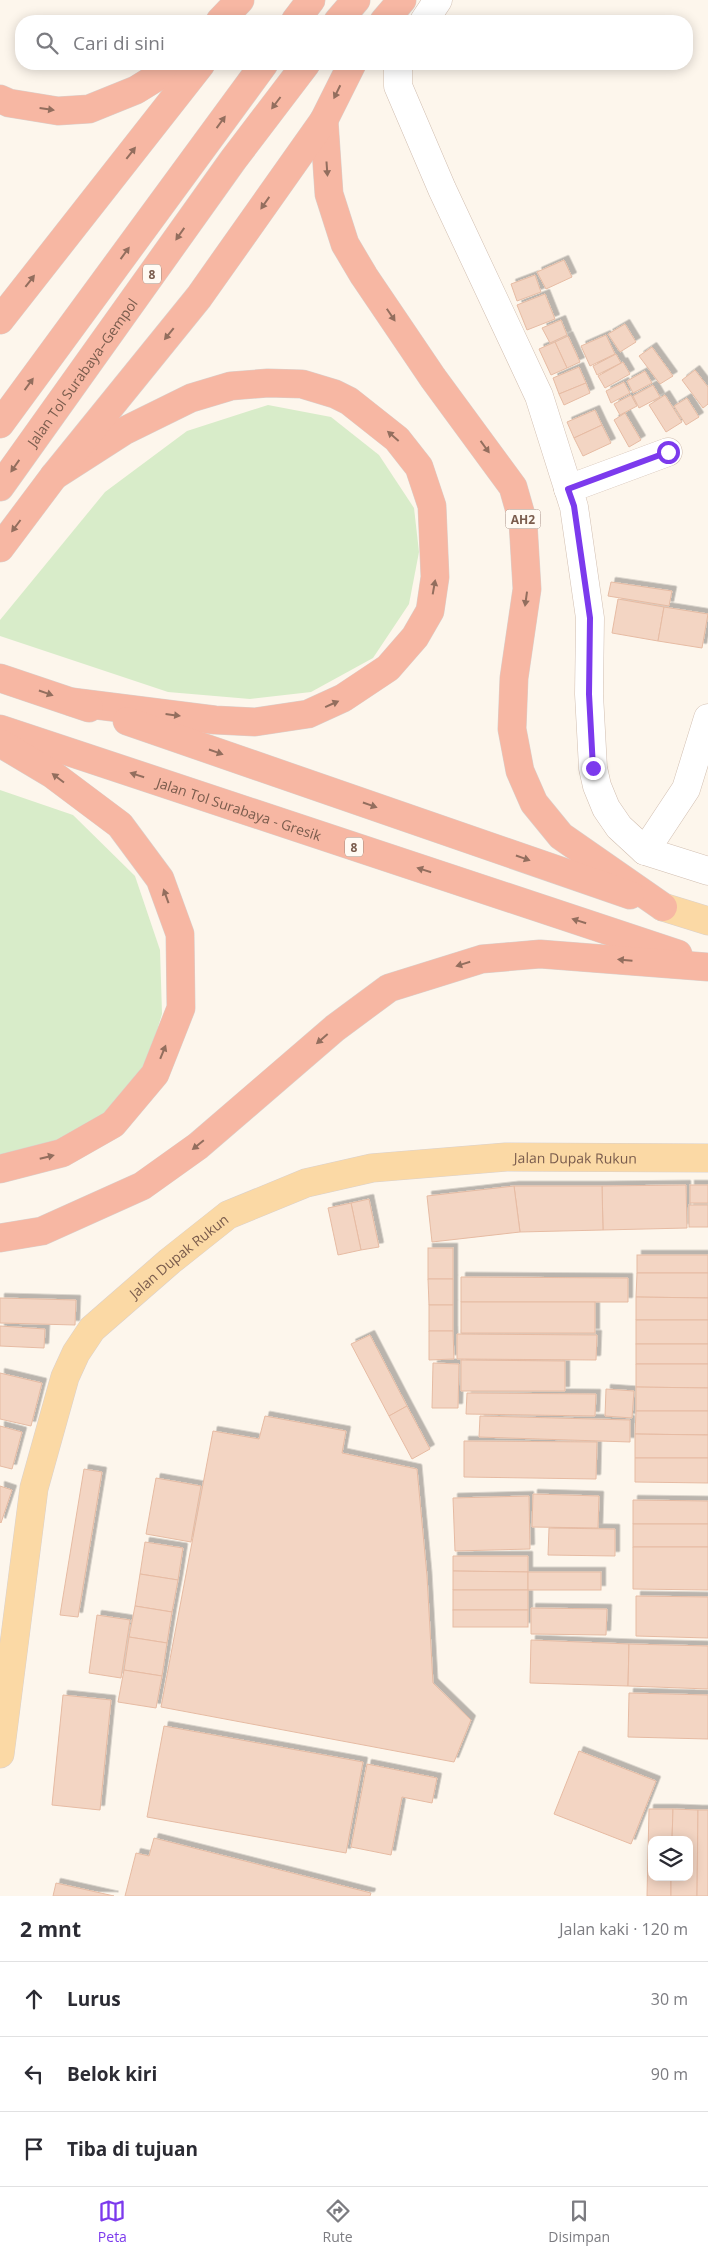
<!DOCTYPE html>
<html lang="id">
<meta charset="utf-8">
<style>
body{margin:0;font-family:"Open Sans",sans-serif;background:#f2f2f3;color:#2b2b33}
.controls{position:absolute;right:15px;bottom:15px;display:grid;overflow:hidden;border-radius:10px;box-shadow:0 2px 12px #0003}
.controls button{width:45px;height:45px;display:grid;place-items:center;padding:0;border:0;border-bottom:1px solid #e1e1e2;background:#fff;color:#2b2b33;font:25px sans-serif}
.stop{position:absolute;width:15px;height:15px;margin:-11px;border:4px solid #7c3aed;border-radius:50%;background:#fff}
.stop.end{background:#7c3aed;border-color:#fff;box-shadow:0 1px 5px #0008}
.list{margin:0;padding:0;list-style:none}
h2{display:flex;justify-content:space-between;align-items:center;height:65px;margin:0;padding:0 20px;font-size:21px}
h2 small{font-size:16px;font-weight:400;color:#7c7c81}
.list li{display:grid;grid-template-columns:32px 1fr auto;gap:15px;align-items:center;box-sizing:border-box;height:75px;padding:0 20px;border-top:1px solid #e1e1e2}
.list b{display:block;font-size:19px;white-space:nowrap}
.list em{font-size:16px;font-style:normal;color:#7c7c81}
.icon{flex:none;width:28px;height:28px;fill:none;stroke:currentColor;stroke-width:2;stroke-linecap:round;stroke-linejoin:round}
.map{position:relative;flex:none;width:708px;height:1896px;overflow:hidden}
.search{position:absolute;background:#fff;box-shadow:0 2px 12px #0003;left:15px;right:15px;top:15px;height:55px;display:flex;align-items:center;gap:12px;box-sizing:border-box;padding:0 18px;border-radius:20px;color:#7c7c81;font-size:19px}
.sheet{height:290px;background:#fff}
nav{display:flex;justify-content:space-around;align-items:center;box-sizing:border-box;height:70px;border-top:1px solid #e1e1e2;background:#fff;font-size:14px;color:#7c7c81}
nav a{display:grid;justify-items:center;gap:2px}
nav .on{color:#7c3aed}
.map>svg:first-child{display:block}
.green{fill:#d8ecc9}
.building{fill:#f3d5c3;stroke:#e6bba3;filter:url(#shadow)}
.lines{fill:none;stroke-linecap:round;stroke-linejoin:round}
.minor-casing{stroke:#d1beb0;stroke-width:29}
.major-casing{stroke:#dad1cd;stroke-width:29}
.highway-casing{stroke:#dad1cd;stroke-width:29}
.minor{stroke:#fff;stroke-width:28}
.major{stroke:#fbd9a5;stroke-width:28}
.highway{stroke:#f7b7a3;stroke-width:28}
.oneway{fill:#936e5e}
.route{stroke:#7c3aed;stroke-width:6}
.labels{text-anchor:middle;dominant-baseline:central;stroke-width:4.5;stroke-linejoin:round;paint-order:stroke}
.shield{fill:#fffaf3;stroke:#a28b7f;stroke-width:1}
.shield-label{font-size:12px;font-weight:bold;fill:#7a5c4d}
.street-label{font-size:14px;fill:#7a5c4d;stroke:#fffaf3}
</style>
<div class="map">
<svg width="708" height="1896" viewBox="0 0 708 1896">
<defs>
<filter id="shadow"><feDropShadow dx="4.5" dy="-4.5" stdDeviation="0" flood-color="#0004"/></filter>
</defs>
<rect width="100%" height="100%" fill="#fdf6ec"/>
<g class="green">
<path d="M268 405 331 417 379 455 414 508 419 552 409 604 373 658 311 692 250 699 168 692 0 636V620L105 492 187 431Z"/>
<path d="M0 790 73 815 135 876 160 950 162 1014 145 1070 107 1120 58 1145 0 1158Z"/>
</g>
<g class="building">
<path d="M564 260 572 277 546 289 537 272Z"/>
<path d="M535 275 541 292 517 301 511 284Z"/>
<path d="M545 294 555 319 527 330 517 305Z"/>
<path d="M561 320 567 335 550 343 542 328Z"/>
<path d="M625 324 636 342 620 352 608 334Z"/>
<path d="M606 335 615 354 590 366 581 346Z"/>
<path d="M568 336 580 362 567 368 555 342Z"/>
<path d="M555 342 567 368 551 375 539 349Z"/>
<path d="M652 347 673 376 660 384 639 356Z"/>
<path d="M616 354 621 363 597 375 593 366Z"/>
<path d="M623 362 630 374 605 388 598 376Z"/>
<path d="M579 367 586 383 559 394 553 378Z"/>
<path d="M695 370 708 387V404L703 408 682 380Z"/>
<path d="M645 371 652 383 633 393 627 381Z"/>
<path d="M624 382 630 393 611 403 606 391Z"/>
<path d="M586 383 590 393 564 405 559 394Z"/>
<path d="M653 385 660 397 639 408 633 396Z"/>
<path d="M631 395 637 406 620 415 614 404Z"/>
<path d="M665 395 682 422 666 432 649 405Z"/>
<path d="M687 398 699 417 686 425 674 406Z"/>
<path d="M595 410 602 425 574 438 567 422Z"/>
<path d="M625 413 641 440 629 447 614 420Z"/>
<path d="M602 425 611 443 583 456 574 438Z"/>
<path d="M611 582 672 591 669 606 608 596Z"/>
<path d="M618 599 664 607 658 641 612 633Z"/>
<path d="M664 607 708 614 702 648 658 641Z"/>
<path d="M686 1185 687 1228 603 1230 602 1186Z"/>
<rect x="690" y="1185" width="18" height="18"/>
<path d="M514 1186H602L603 1230 520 1232Z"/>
<path d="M514 1186 520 1232 432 1242 427 1196Z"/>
<path d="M369 1199 379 1247 361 1250 351 1203Z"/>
<path d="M351 1203 361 1250 338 1255 328 1208Z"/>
<rect x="689" y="1205" width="19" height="22"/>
<rect x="428" y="1248" width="25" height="31"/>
<rect x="637" y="1255" width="71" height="18"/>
<path d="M637 1273H708V1298L636 1297Z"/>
<path d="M461 1277 628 1278V1302H461Z"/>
<path d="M428 1279H453V1305H429Z"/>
<path d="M636 1297 708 1298V1320H636Z"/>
<path d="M0 1298 76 1300 75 1325 0 1323Z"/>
<rect x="461" y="1302" width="134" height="31"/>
<rect x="429" y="1305" width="24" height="26"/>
<rect x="636" y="1320" width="72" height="24"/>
<path d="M0 1326 45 1329 44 1348 0 1346Z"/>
<path d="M429 1331H453L454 1359 429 1360Z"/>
<path d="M457 1334 597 1335 596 1360 457 1359Z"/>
<path d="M370 1335 407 1406 389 1416 351 1344Z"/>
<rect x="636" y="1344" width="72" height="20"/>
<path d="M461 1360 565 1361V1391H461Z"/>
<path d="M433 1363 459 1364 458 1408H432Z"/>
<path d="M636 1364H708V1388L636 1387Z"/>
<path d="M0 1373 42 1383 31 1426 0 1419Z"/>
<path d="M636 1387 708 1388V1411H636Z"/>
<path d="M606 1389 634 1391 632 1418 605 1416Z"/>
<path d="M467 1393 596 1394 595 1416 466 1414Z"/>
<path d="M407 1406 430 1449 412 1459 389 1416Z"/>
<path d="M636 1411H708V1435L635 1434Z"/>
<path d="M265 1416 346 1431 342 1453 417 1469 427 1576 433 1683 471 1720 454 1762 161 1707 213 1431 259 1439Z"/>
<path d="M480 1416 630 1420V1442L479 1437Z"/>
<path d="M0 1426 22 1432 12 1469 0 1466Z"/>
<path d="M635 1434 708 1435V1458H635Z"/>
<path d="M464 1441 597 1442 596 1479 464 1477Z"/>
<path d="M635 1458H708V1483L635 1482Z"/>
<path d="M84 1469 102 1472 78 1617 60 1615Z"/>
<path d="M156 1478 201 1486 191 1542 146 1534Z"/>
<path d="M0 1486 12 1490 1 1523 0 1522Z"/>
<path d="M533 1494 599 1496 598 1528 532 1527Z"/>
<path d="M529 1496 530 1549 455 1551 453 1498Z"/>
<path d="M633 1500 708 1501V1524H633Z"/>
<rect x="633" y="1524" width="75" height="23"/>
<path d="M549 1528 615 1529V1556L548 1555Z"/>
<path d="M145 1542 183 1548 178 1580 140 1574Z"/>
<path d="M633 1547H708V1590L633 1589Z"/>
<path d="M453 1556H528V1572L453 1571Z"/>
<path d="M453 1571 528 1572V1590H453Z"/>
<rect x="528" y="1572" width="73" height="18"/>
<path d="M140 1574 178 1580 172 1612 135 1606Z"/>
<rect x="453" y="1590" width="75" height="20"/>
<path d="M636 1596 708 1597V1638L636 1636Z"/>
<path d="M135 1606 172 1612 167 1643 129 1637Z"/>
<path d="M531 1608 607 1609 606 1635 531 1634Z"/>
<rect x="453" y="1610" width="75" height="17"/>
<path d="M97 1615 130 1620 121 1678 89 1673Z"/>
<path d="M129 1637 167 1643 162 1676 124 1670Z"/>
<path d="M531 1640 629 1644 628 1686 530 1683Z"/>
<path d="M629 1644 708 1646V1689L628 1686Z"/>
<path d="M124 1670 162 1676 156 1708 118 1702Z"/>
<path d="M629 1693 708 1695V1739L628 1737Z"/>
<path d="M63 1695 111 1700 100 1810 52 1805Z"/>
<path d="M164 1726 363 1762 346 1853 147 1817Z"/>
<path d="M579 1751 656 1781 631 1844 554 1814Z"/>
<path d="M367 1764 437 1778 432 1803 402 1797 391 1855 351 1847Z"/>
<path d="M649 1809H673L672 1840H652V1877H671V1896H647Z"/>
<path d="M673 1809 698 1810 697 1896H671V1877H689V1840H672Z"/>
<path d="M698 1810H708V1896H697Z"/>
<path d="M154 1838 371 1893 370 1896H125L136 1853 149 1856Z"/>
<path d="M56 1883 114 1896H53Z"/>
</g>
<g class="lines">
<g class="minor-casing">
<g id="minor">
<path d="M424 21 438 0"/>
<path d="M398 64V86L442 189 539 396 574 507 590 618 589 694 593 768 597 786 606 808 619 827 645 851 708 871"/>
<path d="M568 489 668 452"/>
<path d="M645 851 686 789 708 718"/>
</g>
</g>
<g class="major-casing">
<g id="major">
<path d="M663 907 708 921"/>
<path id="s1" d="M0 1754 34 1488 65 1377 76 1353 92 1329 170 1261 228 1215 306 1183 372 1168 506 1157 708 1158"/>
</g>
</g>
<g class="highway-casing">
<g id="highway">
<path d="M220 21 240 0"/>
<path d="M295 21 311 0"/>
<path d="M338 21 356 0"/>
<path d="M384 21 402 0"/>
<path d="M0 99 9 103 58 111 89 109 136 90 178 64"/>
<path d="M324 120 329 194 345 244 364 276 433 378 513 487 523 522 527 589 514 678 512 729 520 771 534 803 561 836 663 907"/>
<path d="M0 320 201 64"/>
<path d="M0 424 264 64"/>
<path d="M54 476 124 431 191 398 231 386 268 383 302 384 335 394 349 401 397 439 419 467 432 506 435 577 430 611 415 637 388 668 343 698 308 714 255 722 215 720 72 702"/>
<path id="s2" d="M0 487 233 160 306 64"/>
<path d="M0 548 54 476 199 297 324 120 352 64"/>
<path d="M0 678 89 708"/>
<path d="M127 721 630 895"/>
<path id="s3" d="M0 729 678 954"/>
<path d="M0 743 52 774 120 825 160 879 180 934 181 1008 155 1074 113 1124 62 1153 0 1169"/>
<path d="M0 1238 42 1231 142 1186 198 1146 335 1028 389 988 482 959 540 954 708 967"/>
</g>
</g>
<use href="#minor" class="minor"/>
<use href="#major" class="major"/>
<use href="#highway" class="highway"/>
</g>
<defs><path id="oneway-solid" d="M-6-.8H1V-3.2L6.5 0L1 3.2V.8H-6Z" transform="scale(1.25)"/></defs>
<g class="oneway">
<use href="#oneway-solid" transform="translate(337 92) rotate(116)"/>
<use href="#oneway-solid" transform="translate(276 103) rotate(127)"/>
<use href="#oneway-solid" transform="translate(47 109) rotate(8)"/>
<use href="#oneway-solid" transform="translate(221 122) rotate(-54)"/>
<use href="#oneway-solid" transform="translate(131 153) rotate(-52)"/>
<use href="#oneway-solid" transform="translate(327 169) rotate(86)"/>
<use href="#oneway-solid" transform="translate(265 203) rotate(125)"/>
<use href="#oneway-solid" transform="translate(180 234) rotate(125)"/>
<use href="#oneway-solid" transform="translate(125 253) rotate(-54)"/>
<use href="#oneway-solid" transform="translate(30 281) rotate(-52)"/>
<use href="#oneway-solid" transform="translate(391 315) rotate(56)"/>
<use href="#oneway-solid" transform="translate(169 334) rotate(129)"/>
<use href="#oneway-solid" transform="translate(29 384) rotate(-54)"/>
<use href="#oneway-solid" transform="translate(393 436) rotate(-139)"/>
<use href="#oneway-solid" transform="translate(485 447) rotate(54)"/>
<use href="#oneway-solid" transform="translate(15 466) rotate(125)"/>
<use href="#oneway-solid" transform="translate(16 526) rotate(127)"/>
<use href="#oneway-solid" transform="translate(434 587) rotate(-80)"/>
<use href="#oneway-solid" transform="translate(526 599) rotate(98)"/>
<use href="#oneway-solid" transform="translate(46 693) rotate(19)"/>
<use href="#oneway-solid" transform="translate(332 704) rotate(-24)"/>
<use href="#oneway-solid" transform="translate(173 715) rotate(7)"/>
<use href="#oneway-solid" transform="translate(216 752) rotate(19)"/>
<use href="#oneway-solid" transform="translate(137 775) rotate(-162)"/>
<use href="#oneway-solid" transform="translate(58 778) rotate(-143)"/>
<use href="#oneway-solid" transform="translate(370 805) rotate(19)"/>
<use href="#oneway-solid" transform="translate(523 858) rotate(19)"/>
<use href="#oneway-solid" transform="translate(424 870) rotate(-162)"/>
<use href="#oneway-solid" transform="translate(166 896) rotate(-110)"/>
<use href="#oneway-solid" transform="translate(579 921) rotate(-162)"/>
<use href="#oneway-solid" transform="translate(625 960) rotate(-175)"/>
<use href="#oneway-solid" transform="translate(463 964) rotate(163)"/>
<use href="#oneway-solid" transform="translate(322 1039) rotate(139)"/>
<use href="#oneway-solid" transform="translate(163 1052) rotate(-68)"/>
<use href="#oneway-solid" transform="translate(198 1145) rotate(141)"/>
<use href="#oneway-solid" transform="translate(47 1157) rotate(-14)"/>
</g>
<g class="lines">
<path class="route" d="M593 768 589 694 590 618 574 506 568 489 668 452"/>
</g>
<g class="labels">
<g class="shield">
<rect x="143" y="264.5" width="18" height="19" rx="4"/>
<rect x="505.5" y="509.5" width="35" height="19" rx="4"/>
<rect x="345" y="837.5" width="18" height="19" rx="4"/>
</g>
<g class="shield-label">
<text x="152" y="274">8</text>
<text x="523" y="519">AH2</text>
<text x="354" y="847">8</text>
</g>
<g class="street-label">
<text stroke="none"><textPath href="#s2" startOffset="141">Jalan Tol Surabaya–Gempol</textPath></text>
<text stroke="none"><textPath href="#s3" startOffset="252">Jalan Tol Surabaya - Gresik</textPath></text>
<text stroke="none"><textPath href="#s1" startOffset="972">Jalan Dupak Rukun</textPath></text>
<text stroke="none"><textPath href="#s1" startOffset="552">Jalan Dupak Rukun</textPath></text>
</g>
</g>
</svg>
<div class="controls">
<button><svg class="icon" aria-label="layers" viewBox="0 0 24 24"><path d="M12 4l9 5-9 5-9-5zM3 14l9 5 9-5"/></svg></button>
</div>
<div class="stop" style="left:668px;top:452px"></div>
<div class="stop end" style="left:593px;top:768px"></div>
<div class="search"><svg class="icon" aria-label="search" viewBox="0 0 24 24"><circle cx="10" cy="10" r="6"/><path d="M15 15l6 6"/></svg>Cari di sini</div>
</div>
<section class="sheet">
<h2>2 mnt<small>Jalan kaki · 120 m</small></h2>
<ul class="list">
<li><svg class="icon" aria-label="ahead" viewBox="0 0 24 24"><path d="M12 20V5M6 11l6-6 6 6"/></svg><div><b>Lurus</b></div><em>30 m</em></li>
<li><svg class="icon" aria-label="left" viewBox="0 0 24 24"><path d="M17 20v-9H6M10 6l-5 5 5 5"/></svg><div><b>Belok kiri</b></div><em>90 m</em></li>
<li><svg class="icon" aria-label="arrive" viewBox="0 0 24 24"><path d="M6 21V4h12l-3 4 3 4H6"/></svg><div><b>Tiba di tujuan</b></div></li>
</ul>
</section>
<nav>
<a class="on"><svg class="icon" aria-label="map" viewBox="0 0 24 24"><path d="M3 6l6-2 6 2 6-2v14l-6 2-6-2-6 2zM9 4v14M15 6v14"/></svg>Peta</a>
<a><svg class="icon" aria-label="directions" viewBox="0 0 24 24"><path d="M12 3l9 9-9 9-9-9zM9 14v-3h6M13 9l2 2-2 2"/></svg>Rute</a>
<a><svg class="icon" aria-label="saved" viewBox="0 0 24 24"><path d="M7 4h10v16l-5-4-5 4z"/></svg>Disimpan</a>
</nav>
